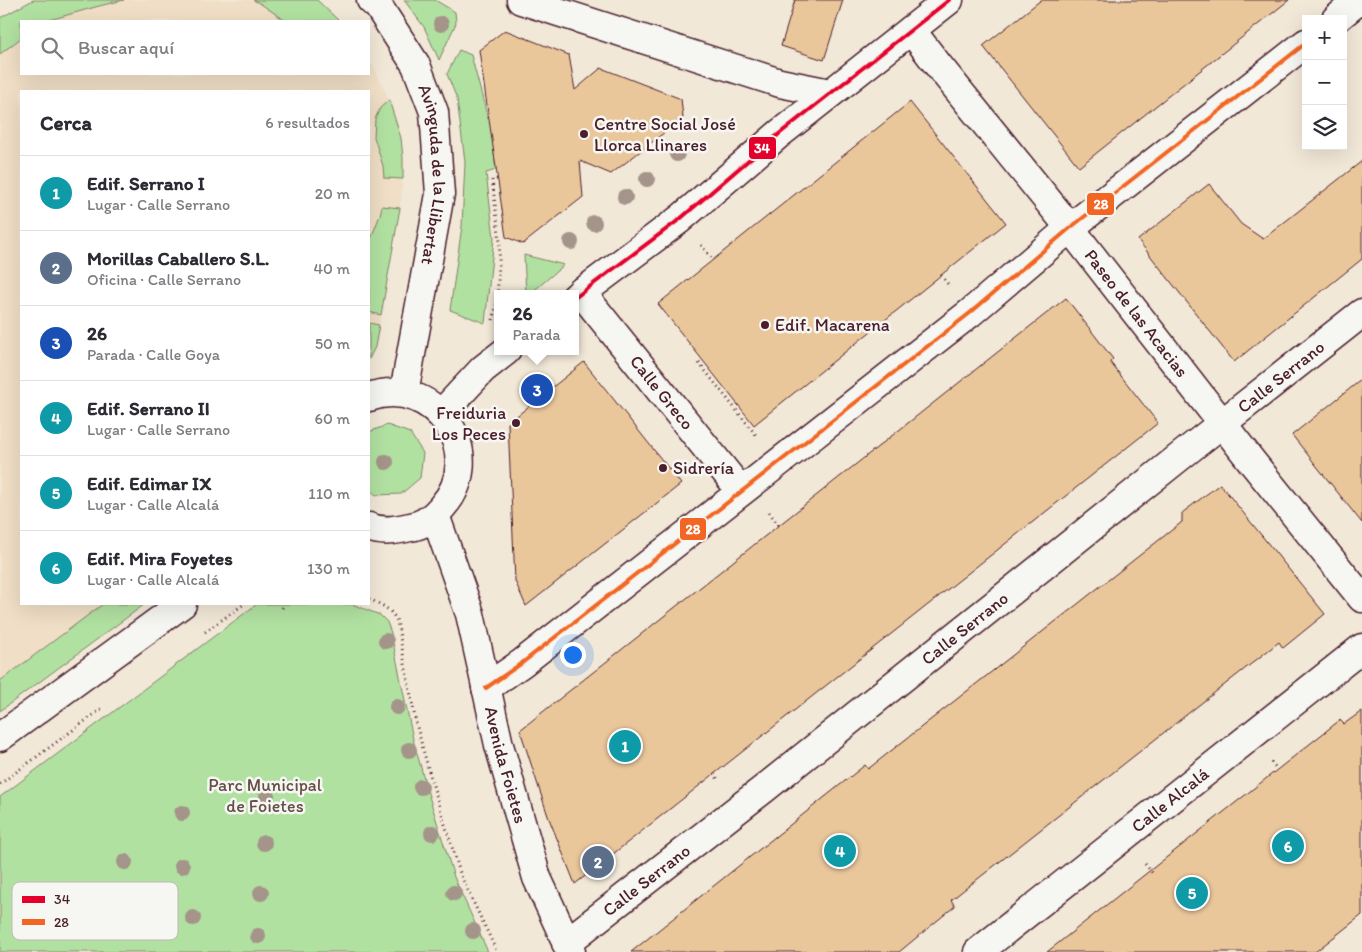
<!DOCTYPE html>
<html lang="es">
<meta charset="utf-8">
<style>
body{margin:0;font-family:Itim,sans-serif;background:#f2f2f3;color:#2b2b33}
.controls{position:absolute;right:15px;top:15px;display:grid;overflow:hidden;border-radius:0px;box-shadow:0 5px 20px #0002}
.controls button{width:45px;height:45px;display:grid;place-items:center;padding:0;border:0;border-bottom:1px solid #e1e1e2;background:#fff;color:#2b2b33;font:25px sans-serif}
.you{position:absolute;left:572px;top:654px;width:18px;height:18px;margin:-12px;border:4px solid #fff;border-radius:50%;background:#1a73e8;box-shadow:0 0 0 8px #1a73e833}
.badge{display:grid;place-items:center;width:32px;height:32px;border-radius:50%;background:#4a1f2b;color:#fff;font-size:16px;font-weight:700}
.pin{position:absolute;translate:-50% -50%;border:2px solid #fff;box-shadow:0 1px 5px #0006}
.popup{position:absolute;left:494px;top:290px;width:85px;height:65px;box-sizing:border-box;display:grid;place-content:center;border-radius:0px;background:#fff;filter:drop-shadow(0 1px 4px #0005);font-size:16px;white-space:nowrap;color:#7c7c81}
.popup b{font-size:19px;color:#2b2b33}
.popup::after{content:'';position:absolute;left:50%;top:100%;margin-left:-10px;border:10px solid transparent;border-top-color:#fff}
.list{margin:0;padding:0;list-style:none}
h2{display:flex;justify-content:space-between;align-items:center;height:65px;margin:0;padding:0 20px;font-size:21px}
h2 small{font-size:16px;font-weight:400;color:#7c7c81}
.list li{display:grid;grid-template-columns:32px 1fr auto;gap:15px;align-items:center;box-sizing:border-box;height:75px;padding:0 20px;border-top:1px solid #e1e1e2}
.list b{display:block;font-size:19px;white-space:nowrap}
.list p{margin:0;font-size:16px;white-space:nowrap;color:#7c7c81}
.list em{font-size:16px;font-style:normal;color:#7c7c81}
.icon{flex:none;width:28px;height:28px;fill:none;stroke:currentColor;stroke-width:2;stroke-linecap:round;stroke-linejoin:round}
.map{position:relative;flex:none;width:1362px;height:952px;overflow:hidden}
.search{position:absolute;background:#fff;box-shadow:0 5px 20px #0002;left:20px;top:20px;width:350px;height:55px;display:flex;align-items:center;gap:12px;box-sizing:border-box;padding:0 18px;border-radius:0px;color:#7c7c81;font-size:19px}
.panel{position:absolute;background:#fff;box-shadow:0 5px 20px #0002;left:20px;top:90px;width:350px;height:515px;border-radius:0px}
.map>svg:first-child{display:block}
.built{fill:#f0dec6}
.green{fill:#b1e1a1;stroke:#7e8066}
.building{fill:#eac79b;stroke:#4a1f2b}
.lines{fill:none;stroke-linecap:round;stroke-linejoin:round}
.minor-casing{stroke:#4a1f2b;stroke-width:31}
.path{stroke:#4a1f2b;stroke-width:3;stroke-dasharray:1 4;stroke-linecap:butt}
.minor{stroke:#f6f6f2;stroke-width:28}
.bus-1-casing{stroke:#f6f6f2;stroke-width:8}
.bus-2-casing{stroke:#f6f6f2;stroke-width:8}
.bus-1{stroke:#e4002b;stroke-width:4}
.bus-2{stroke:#f26522;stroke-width:4}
.tree{fill:#a49489}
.poi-dot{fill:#4a1f2b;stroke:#f6f6f2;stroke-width:2}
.labels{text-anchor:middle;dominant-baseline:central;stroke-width:5;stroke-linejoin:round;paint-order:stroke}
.poi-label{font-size:18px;fill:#4a1f2b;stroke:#f6f6f2;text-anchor:start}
.street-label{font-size:18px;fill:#4a1f2b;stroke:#f6f6f2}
.park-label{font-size:18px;fill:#645048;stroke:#f6f6f2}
.key{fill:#f6f6f2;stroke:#c2b6b6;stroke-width:1}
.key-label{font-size:14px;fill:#4a1f2b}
.line-badge{stroke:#f6f6f2;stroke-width:2}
.badge-label{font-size:14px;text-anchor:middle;font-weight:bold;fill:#fff}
</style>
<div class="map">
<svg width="1362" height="952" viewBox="0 0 1362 952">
<rect width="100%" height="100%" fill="#f2e8d8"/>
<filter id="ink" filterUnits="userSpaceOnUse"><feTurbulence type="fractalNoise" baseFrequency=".02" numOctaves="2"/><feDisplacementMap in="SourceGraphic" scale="10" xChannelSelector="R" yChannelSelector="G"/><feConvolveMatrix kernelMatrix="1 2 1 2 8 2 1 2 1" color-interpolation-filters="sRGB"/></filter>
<g filter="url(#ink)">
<path class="built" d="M33 0H317L339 21H21V74H369V60L375 69 389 100 401 138 403 158V179L400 208 381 315 375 347 369 359V91H21V604H145L0 711V18Z"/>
<g class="green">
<path d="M33 0H124L99 6 46 21H21V38L0 54V18Z"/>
<path d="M253 0H317L339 21H286L261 4Z"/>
<path d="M404 0H435L455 12 456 23 439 60 424 27Z"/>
<path d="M459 50 471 55 488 119 504 125 506 143 494 153 496 170 486 173 494 238 485 323 450 310 462 226 465 162 457 99 447 74Z"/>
<path d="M389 100 401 138 403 158V179L384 178 383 166 374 137 375 119 380 108Z"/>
<path d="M382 206 400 208 381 315 369 312V244L380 215Z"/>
<path d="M524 255 564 265 530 294H526Z"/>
<path d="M369 323 379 325 375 347 369 359Z"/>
<path d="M387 425 410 433 423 453 420 478 401 494 376 495 369 489V432Z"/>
<path d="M103 604H145L0 711V681Z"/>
<path d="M257 604H352L380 615 387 622 391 633 413 739 428 793 454 877 488 952H0V797Z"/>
</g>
<g class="building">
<path d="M795 0H843L824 60 781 46Z"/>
<path d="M1041 0H1289L1079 167 983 46Z"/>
<path d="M505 30 569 55 575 90 601 68 681 99 683 118 611 174 580 161 583 197 523 244 506 237 479 50Z"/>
<path d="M910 102 1006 223 754 425 658 304Z"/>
<path d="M1362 161V259L1234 362 1138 240 1209 184 1241 224 1263 239Z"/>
<path d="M1066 298 1113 359 1110 362 1158 423 575 884 548 816 520 730Z"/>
<path d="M584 362 681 484 526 606 515 581 508 423Z"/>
<path d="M1362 379V523L1292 435Z"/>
<path d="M1220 484 1325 614 1283 648 1279 642 951 900 955 906 899 952H631L865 765 868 769 1182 522V513Z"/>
<path d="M1362 711V915L1315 952H1047L1340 720 1344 724Z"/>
</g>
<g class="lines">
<g class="minor-casing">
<g id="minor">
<path id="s1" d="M371 0 378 6 416 65 434 112 440 194 404 393"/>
<path d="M521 0 780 83 830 93"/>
<path d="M1336 19 1359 0"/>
<path id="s2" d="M911 30 938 65 1070 228 1253 463 1362 598"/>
<path id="s3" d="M581 292 741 491"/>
<path d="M576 297 680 219 779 134 949 0"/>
<path d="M369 397C435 374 489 455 442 507 434 517 423 525 410 527 397 530 382 533 369 527"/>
<path d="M441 414 483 369 506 351"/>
<path id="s4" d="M435 515 470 614 499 745 537 878 571 952"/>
<path d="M486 688 522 663 970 313 1070 228 1306 43"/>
<path d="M0 737 182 604"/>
<path id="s5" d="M566 943 765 788 1192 447 1362 313"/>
<path id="s6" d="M978 952 1362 648"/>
</g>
</g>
<g class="path">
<path d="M701 245 713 260"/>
<path d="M941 275 950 287"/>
<path d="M493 320 497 303 500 242 492 180 497 179"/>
<path d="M699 363 756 435"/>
<path d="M769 512 779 526"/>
<path d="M369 599C382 605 390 608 397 621L416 723 431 779 461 876 497 952"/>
<path d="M282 608 284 604"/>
<path d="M205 632 244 604"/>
<path d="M1271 762 1277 769"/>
<path d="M714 773 719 781"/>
<path d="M0 784 104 707"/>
<path d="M1145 864 1154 875"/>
</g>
<use href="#minor" class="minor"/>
<g class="bus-1-casing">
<path id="bus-1" d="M576 297 680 219 779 134 949 0"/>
</g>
<g class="bus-2-casing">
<path id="bus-2" d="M486 688 522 663 970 313 1070 228 1306 43"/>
</g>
<use href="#bus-1" class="bus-1"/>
<use href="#bus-2" class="bus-2"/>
</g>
<g class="tree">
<circle cx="441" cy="24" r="8"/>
<circle cx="677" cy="154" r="8"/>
<circle cx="647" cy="179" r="8"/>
<circle cx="625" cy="197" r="8"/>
<circle cx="594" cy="223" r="8"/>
<circle cx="571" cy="242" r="8"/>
<circle cx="386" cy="462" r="8"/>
<circle cx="386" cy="641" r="8"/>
<circle cx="397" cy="707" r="8"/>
<circle cx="409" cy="750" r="8"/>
<circle cx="421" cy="787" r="8"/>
<circle cx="267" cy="795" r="8"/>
<circle cx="182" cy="813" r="8"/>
<circle cx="432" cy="833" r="8"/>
<circle cx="264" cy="843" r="8"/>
<circle cx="125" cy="862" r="8"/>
<circle cx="182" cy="866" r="8"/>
<circle cx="261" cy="893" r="8"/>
<circle cx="454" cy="893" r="8"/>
<circle cx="88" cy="917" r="8"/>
<circle cx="193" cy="918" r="8"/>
<circle cx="473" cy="931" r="8"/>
<circle cx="258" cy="936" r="8"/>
</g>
</g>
<g class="poi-dot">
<circle cx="584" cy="134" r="5"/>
<circle cx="765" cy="325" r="5"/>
<circle cx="516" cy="423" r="5"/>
<circle cx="663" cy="468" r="5"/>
</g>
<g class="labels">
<g class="poi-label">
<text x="594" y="124">Centre Social José<tspan x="594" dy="21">Llorca Llinares</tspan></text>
<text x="775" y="325">Edif. Macarena</text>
<text x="506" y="413" text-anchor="end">Freiduria<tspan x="506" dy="21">Los Peces</tspan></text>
<text x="673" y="468">Sidrería</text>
</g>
<g class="street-label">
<text stroke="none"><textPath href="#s1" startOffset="192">Avinguda de la Llibertat</textPath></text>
<text stroke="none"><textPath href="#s2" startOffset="362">Paseo de las Acacias</textPath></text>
<text stroke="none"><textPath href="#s5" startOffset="912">Calle Serrano</textPath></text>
<text stroke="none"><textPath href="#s3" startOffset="129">Calle Greco</textPath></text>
<text stroke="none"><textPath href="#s5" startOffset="508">Calle Serrano</textPath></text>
<text stroke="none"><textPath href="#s4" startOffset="260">Avenida Foietes</textPath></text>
<text stroke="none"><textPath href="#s6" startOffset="245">Calle Alcalá</textPath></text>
<text stroke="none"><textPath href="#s5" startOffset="102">Calle Serrano</textPath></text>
</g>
<g class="park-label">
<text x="265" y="785">Parc Municipal<tspan x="265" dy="21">de Foietes</tspan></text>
</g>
</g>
<rect x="12" y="882" width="166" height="58" rx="8" class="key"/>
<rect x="22" y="896" width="23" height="7" fill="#e4002b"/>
<rect x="22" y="919" width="23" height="6" fill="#f26522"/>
<g class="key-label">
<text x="54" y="904">34</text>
<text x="54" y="927">28</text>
</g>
<g class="line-badge">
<rect x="748" y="136" width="29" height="24" rx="5" fill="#e4002b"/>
<rect x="1086" y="192" width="29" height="24" rx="5" fill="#f26522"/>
<rect x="679" y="517" width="28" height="24" rx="5" fill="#f26522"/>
</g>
<g class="badge-label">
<text x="762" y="153">34</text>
<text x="1101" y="209">28</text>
<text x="693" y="534">28</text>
</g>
</svg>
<div class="controls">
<button>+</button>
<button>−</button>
<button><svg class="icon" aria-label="layers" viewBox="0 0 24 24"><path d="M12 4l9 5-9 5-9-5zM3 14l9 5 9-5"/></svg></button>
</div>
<div class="you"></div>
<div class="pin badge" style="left:625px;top:746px;background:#0f9aa8">1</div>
<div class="pin badge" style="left:598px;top:862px;background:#5c6f8a">2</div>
<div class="pin badge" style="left:537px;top:390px;background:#1a4fb4">3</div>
<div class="popup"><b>26</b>Parada</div>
<div class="pin badge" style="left:840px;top:851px;background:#0f9aa8">4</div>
<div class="pin badge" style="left:1192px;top:893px;background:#0f9aa8">5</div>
<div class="pin badge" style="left:1288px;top:846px;background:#0f9aa8">6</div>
<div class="search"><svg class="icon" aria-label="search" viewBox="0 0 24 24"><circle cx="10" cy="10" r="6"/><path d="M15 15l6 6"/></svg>Buscar aquí</div>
<section class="panel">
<h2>Cerca<small>6 resultados</small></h2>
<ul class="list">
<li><span class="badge" style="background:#0f9aa8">1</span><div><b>Edif. Serrano I</b><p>Lugar · Calle Serrano</p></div><em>20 m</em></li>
<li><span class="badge" style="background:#5c6f8a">2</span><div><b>Morillas Caballero S.L.</b><p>Oficina · Calle Serrano</p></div><em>40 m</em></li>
<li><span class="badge" style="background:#1a4fb4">3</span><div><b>26</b><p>Parada · Calle Goya</p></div><em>50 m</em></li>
<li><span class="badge" style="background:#0f9aa8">4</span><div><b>Edif. Serrano II</b><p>Lugar · Calle Serrano</p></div><em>60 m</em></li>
<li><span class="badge" style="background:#0f9aa8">5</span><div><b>Edif. Edimar IX</b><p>Lugar · Calle Alcalá</p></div><em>110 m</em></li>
<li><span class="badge" style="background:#0f9aa8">6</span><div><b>Edif. Mira Foyetes</b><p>Lugar · Calle Alcalá</p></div><em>130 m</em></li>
</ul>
</section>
</div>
